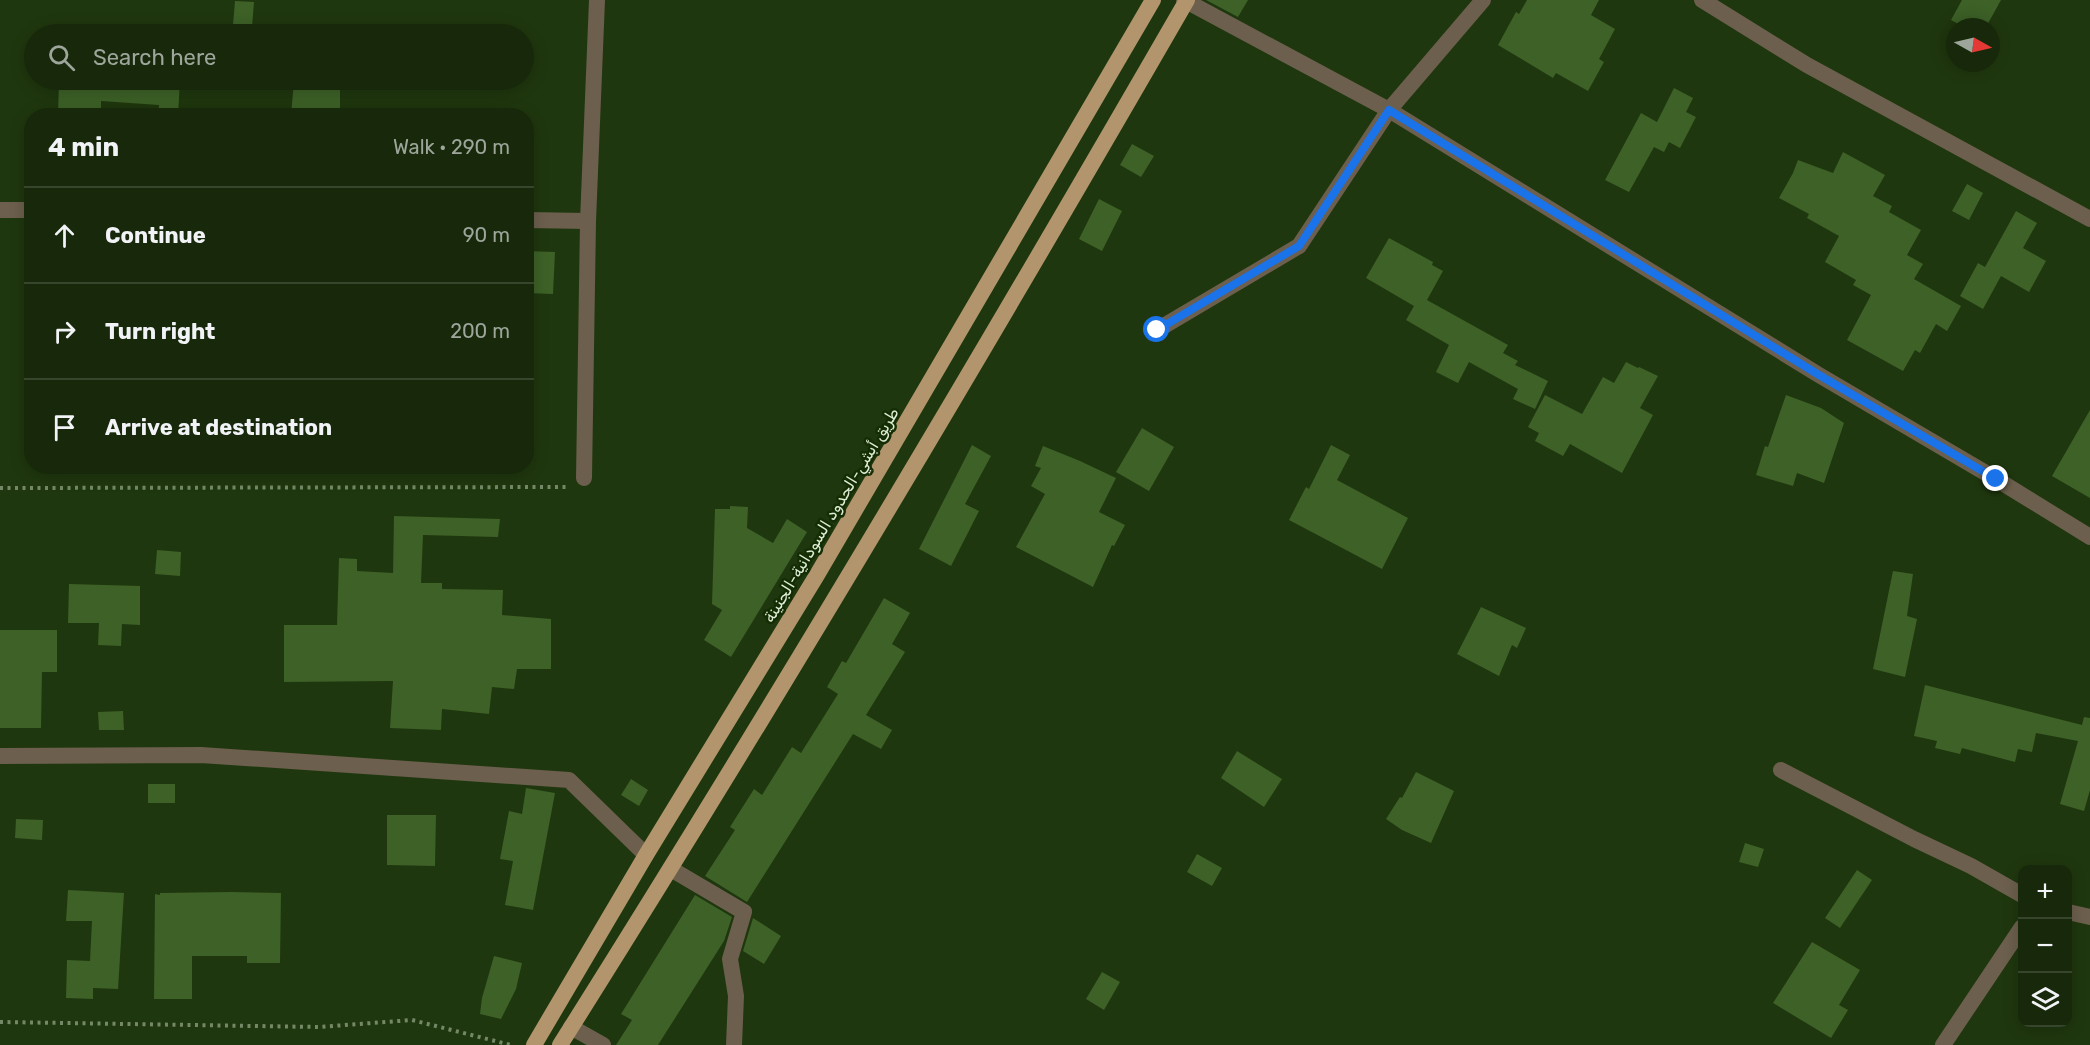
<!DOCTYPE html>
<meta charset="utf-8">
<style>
body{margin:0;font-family:Rubik,Vazirmatn,sans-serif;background:#243518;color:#f1f3f6}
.controls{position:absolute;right:18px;bottom:18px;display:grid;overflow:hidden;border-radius:12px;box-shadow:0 3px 15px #0003}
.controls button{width:54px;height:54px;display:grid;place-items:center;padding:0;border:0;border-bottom:2px solid #36452b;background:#17290a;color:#f1f3f6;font:30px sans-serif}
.compass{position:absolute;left:1946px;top:18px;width:54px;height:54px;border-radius:50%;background:#17290a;box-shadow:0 3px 15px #0003;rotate:98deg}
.stop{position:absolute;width:18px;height:18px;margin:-14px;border:4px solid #1a73e8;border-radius:50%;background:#fff}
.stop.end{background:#1a73e8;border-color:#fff;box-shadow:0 2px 6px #0008}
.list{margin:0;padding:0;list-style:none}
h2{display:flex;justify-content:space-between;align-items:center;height:78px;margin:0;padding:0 24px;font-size:26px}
h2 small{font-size:20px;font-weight:400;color:#9ea69c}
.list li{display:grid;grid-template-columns:39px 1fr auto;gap:18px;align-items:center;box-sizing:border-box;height:96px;padding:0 24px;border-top:2px solid #36452b}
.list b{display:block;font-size:22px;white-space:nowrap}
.list em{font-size:20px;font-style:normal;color:#9ea69c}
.icon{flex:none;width:33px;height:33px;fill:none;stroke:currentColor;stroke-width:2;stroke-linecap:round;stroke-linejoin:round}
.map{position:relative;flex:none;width:2090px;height:1045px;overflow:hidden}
.search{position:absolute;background:#17290a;box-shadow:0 3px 15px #0003;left:24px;top:24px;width:510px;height:66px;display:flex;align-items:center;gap:15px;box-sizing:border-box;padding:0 21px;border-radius:33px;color:#9ea69c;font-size:22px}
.panel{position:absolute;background:#17290a;box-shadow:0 3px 15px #0003;left:24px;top:108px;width:510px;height:366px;border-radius:24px}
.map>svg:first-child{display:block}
.building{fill:#3d6127}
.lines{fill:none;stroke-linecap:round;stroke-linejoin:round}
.path{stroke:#748867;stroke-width:4;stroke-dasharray:3 4.5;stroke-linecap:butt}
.minor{stroke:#6c5f4d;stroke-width:16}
.trunk{stroke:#b2956c;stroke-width:16}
.route{stroke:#1a73e8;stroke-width:8}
.labels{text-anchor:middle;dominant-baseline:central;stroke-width:5;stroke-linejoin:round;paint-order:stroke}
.street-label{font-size:16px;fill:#dfefd7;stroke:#152d04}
</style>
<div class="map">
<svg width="2090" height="1045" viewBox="0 0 2090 1045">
<rect width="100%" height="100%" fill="#1f370e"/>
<g class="building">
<path d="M1206 0H1248L1238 17Z"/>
<path d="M1527 0H1599L1591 15 1615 29 1599 59 1604 62 1588 91 1556 73 1553 78 1498 45 1516 12 1519 14Z"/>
<path d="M1962 0H2001L1986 27H1964L1951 20Z"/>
<path d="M235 1 254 2 252 27 233 25Z"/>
<path d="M59 80H180L178 116H158L159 105 101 101V116H58Z"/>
<path d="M294 80H340V116H291Z"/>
<path d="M1674 88 1693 98 1686 112 1696 117 1680 148 1669 142 1664 152 1654 147 1629 192 1605 180 1641 113 1657 122Z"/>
<path d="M1132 144 1154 156 1141 177 1120 165Z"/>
<path d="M1843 152 1885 175 1873 196 1892 206 1889 212 1921 230 1907 255 1923 264 1914 279 1961 306 1947 331 1936 324 1920 353 1915 350 1903 371 1847 340 1871 295 1853 285 1856 280 1825 262 1839 236 1807 218 1809 214 1779 198 1793 173 1798 160 1833 173Z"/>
<path d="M1967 184 1983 193 1969 220 1952 211Z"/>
<path d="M1099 199 1122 211 1102 251 1079 239Z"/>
<path d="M2016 211 2037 223 2023 248 2046 261 2029 292 2001 276 1983 309 1960 296 1978 263 1985 267Z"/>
<path d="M1389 238 1433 262 1432 265 1443 271 1427 300 1508 345 1503 353 1518 361 1515 365 1548 381 1535 409 1513 399 1518 389 1469 362 1458 383 1436 372 1449 345 1406 320 1414 306 1366 278Z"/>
<path d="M526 251 555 252 553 294 526 293Z"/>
<path d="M1626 362 1638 368 1639 367 1658 376 1640 408 1653 415 1622 473 1570 444 1563 456 1535 441 1539 433 1528 427 1545 395 1582 414 1603 377 1614 383Z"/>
<path d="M1786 395 1821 408 1844 423 1824 483 1797 473 1793 486 1756 475 1765 446 1768 447Z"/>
<path d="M2090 410V498L2052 476Z"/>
<path d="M1142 428 1174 447 1149 491 1116 472Z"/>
<path d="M972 445 991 456 965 504 979 511 951 566 919 549Z"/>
<path d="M1331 445 1350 455 1337 480 1408 518 1382 569 1289 520 1306 487 1309 489Z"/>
<path d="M1043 446 1080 461 1116 478 1099 512 1125 525 1114 546 1112 545 1093 587 1016 547 1045 494 1031 486 1041 468 1035 466Z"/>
<path d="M730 506 748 507 747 528 773 543 787 519 807 532 731 657 704 640 722 610 712 604 715 509H730Z"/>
<path d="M394 516 500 519 498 537 423 535 421 583H442V589L503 590 502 615 551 619V669H517L514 689 492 687 489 714 442 709 441 730 390 728 393 681 284 682V625H337L339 558 357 559V571L393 573Z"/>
<path d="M157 550 181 552 180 576 155 574Z"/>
<path d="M1893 571 1913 574 1907 616 1917 619 1905 677 1873 669Z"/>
<path d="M69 584 140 586V625L122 624 121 646 98 645 99 623H68Z"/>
<path d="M884 598 910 613 892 644 905 652 866 715 892 730 881 749 853 734 747 902 705 876 735 830 730 827 754 789 762 795 792 747 801 753 838 694 827 687 842 661 846 663Z"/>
<path d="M1481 607 1526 628 1517 648 1512 645 1499 676 1457 654Z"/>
<path d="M0 630H57V672H42L41 728H0Z"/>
<path d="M1925 685 2082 725 2084 717 2090 718V790L2084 811 2060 804 2078 741 2036 733 2032 752 2018 749 2015 762 1962 748 1960 754 1935 748 1937 741 1914 736Z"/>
<path d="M123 711 124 730H99L98 712Z"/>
<path d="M1237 751 1282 779 1264 807 1221 778Z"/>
<path d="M1416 772 1454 791 1431 843 1402 830 1386 819 1400 797 1402 798Z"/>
<path d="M631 779 648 790 639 806 621 795Z"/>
<rect x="148" y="784" width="27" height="19"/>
<path d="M526 788 555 793 533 910 505 905 513 861 500 859 509 811 522 814Z"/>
<path d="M387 815H436L435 866 387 865Z"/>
<path d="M16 819 43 820 42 840 15 838Z"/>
<path d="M1745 843 1764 849 1758 867 1739 862Z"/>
<path d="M1197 854 1222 868 1212 886 1187 872Z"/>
<path d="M1857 870 1872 880 1840 928 1825 918Z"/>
<path d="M68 890 124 893 118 989 93 988V999L66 998 67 960 90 961 92 921H66Z"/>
<path d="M231 892 281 893 280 963H247V956H192V999H154L155 894 160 895V893Z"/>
<path d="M695 895 732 917 724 941 658 1045H616L632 1020 621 1014Z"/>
<path d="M753 918 781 936 764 964 743 951Z"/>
<path d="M1812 942 1860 970 1839 1005 1848 1010 1831 1038 1773 1003Z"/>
<path d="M494 956 522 963 516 989 501 1019 480 1014 482 998Z"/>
<path d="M1102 972 1120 982 1104 1010 1086 999Z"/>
</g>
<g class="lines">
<g class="path">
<path d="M0 488 566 487"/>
<path d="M0 1022 319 1027 412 1020 511 1045"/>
</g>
<g class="minor">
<path d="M1184 0 1389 110 1819 375 1996 479 2090 537"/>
<path d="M1702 0 1807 65 2090 219"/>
<path d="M0 210H32"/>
<path d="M526 220 588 221"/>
<path d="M1157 330 1299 246 1389 110 1483 0"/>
<path d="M584 478 588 221 597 0"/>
<path d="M0 756 201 755 569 780 646 855"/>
<path d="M1781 770 1914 839 1971 866 2022 895"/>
<path d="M671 869 744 912 730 959 736 996 734 1045"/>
<path d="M2068 912 2090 917"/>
<path d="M571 1027 603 1045"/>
<path d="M1943 1045 2022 927"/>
</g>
<g class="trunk">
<path d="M534 1045 646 855 817 575 1153 0"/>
<path d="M560 1045C777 701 984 352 1187 0"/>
</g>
</g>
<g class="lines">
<path class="route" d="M1157 330 1299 246 1389 110 1819 375 1996 479"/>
</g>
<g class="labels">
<g class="street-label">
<text transform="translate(831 515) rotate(-59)">طريق أبشي-الحدود السودانية-الجنينة</text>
</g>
</g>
</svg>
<div class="controls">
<button>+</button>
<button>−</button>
<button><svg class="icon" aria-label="layers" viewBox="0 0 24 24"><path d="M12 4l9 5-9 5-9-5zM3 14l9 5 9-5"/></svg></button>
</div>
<svg class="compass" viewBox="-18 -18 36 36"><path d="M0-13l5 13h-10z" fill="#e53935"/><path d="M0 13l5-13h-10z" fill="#9ea69c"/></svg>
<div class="stop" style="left:1157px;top:330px"></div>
<div class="stop end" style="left:1996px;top:479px"></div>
<div class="search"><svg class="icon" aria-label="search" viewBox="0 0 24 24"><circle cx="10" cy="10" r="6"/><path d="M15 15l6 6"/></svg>Search here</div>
<section class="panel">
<h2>4 min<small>Walk · 290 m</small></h2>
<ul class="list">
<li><svg class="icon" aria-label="ahead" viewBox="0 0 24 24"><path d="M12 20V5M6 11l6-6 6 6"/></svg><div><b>Continue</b></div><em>90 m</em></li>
<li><svg class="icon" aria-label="right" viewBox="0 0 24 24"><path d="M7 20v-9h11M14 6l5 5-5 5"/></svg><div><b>Turn right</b></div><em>200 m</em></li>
<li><svg class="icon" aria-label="arrive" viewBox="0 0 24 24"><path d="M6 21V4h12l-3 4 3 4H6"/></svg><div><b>Arrive at destination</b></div></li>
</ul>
</section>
</div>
